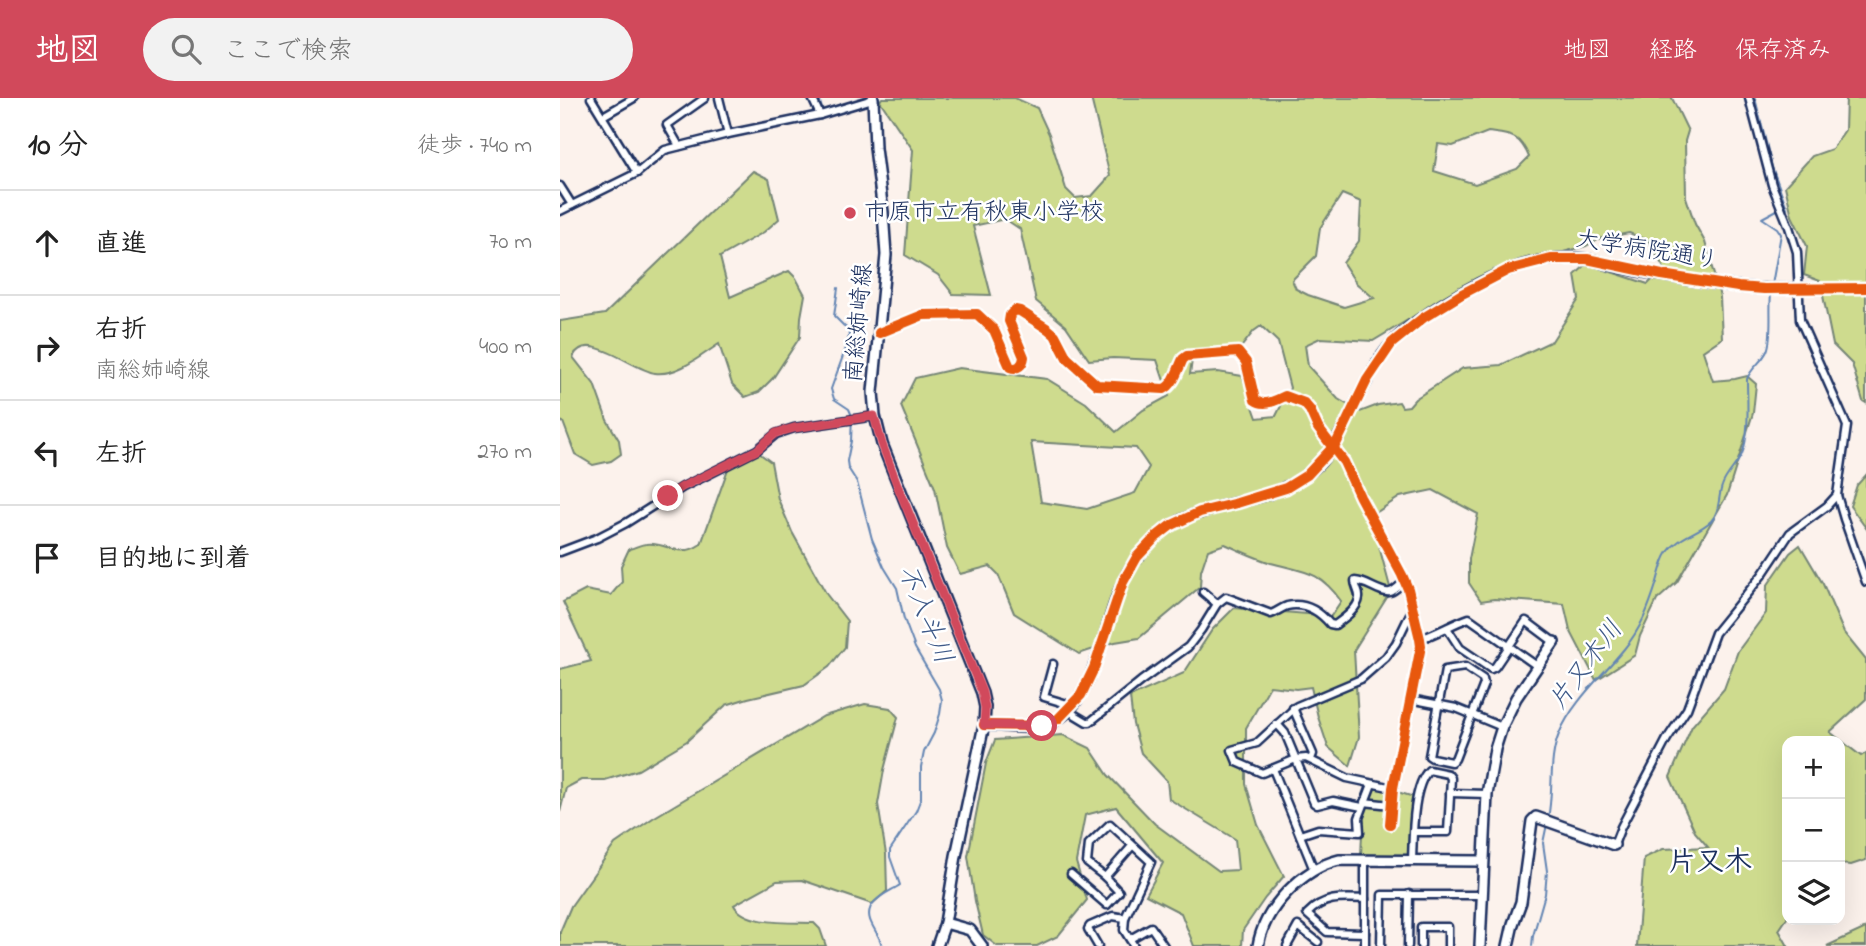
<!DOCTYPE html>
<html lang="ja">
<meta charset="utf-8">
<style>
body{margin:0;font-family:"Indie Flower","Klee One",sans-serif;background:#f2f2f2;color:#222}
.controls{position:absolute;right:21px;bottom:21px;display:grid;overflow:hidden;border-radius:14px;box-shadow:0 7px 28px #0002}
.controls button{width:63px;height:63px;display:grid;place-items:center;padding:0;border:0;border-bottom:2px solid #e0e0e0;background:#fff;color:#222;font:35px sans-serif}
.stop{position:absolute;width:21px;height:21px;margin:-16px;border:5px solid #d1495b;border-radius:50%;background:#fff}
.stop.end{background:#d1495b;border-color:#fff;box-shadow:0 2px 7px #0008}
.list{margin:0;padding:0;list-style:none}
h2{display:flex;justify-content:space-between;align-items:center;height:91px;margin:0;padding:0 28px;font-size:30px}
h2 small{font-size:23px;font-weight:400;color:#767676}
.list li{display:grid;grid-template-columns:46px 1fr auto;gap:21px;align-items:center;box-sizing:border-box;height:105px;padding:0 28px;border-top:2px solid #e0e0e0}
.list b{display:block;font-size:26px;white-space:nowrap}
.list p{margin:0;font-size:23px;white-space:nowrap;color:#767676}
.list em{font-size:23px;font-style:normal;color:#767676}
.icon{flex:none;width:38px;height:38px;fill:none;stroke:currentColor;stroke-width:2;stroke-linecap:round;stroke-linejoin:round}
.map{position:relative;flex:none;width:1306px;height:848px;overflow:hidden}
header{display:flex;align-items:center;gap:42px;box-sizing:border-box;height:98px;padding:0 35px;background:#d1495b;color:#fff}
header strong{font-size:33px}
nav{display:flex;gap:38px;margin-inline-start:auto;font-size:24px}
.search{width:490px;height:63px;background:#f2f2f2;display:flex;align-items:center;gap:18px;box-sizing:border-box;padding:0 24px;border-radius:38px;color:#767676;font-size:26px}
main{display:flex}
aside{flex:1;background:#fff}
.map>svg:first-child{display:block}
.green{fill:#cedb8e;stroke:#748576;stroke-width:2;fill-rule:evenodd}
.lines{fill:none;stroke-linecap:round;stroke-linejoin:round}
.stream{stroke:#6385b3;stroke-width:2}
.secondary-tunnel{stroke:#cfcbd0;stroke-width:9;stroke-dasharray:9 4.5;stroke-linecap:butt}
.street-casing{stroke:#1b2f5e;stroke-width:11}
.secondary-casing{stroke:#1b2f5e;stroke-width:14}
.street{stroke:#fff;stroke-width:6}
.secondary{stroke:#fff;stroke-width:9}
.street-bridge-casing{stroke:#1b2f5e;stroke-width:11;stroke-linecap:butt}
.street-bridge{stroke:#fff;stroke-width:6}
.cycleway-casing{stroke:#fff;stroke-width:15}
.cycleway{stroke:#e8590c;stroke-width:10}
.route{stroke:#d1495b;stroke-width:9}
.poi-dot{fill:#d1495b;stroke:#fff;stroke-width:2.5}
.labels{text-anchor:middle;dominant-baseline:central;stroke-width:5;stroke-linejoin:round;paint-order:stroke}
.poi-label{font-size:24px;fill:#1b2f5e;stroke:#fff;text-anchor:start}
.street-label{font-size:24px;fill:#1b2f5e;stroke:#fff}
.water-label{font-size:26px;font-style:italic;fill:#3f5a89;stroke:#fff}
.quarter-label{font-size:28px;font-weight:bold;fill:#1b2f5e;stroke:#fff}
</style>
<header>
<strong>地図</strong>
<div class="search"><svg class="icon" aria-label="search" viewBox="0 0 24 24"><circle cx="10" cy="10" r="6"/><path d="M15 15l6 6"/></svg>ここで検索</div>
<nav><a>地図</a><a>経路</a><a>保存済み</a></nav>
</header>
<main>
<aside>
<h2>10 分<small>徒歩 · 740 m</small></h2>
<ul class="list">
<li><svg class="icon" aria-label="ahead" viewBox="0 0 24 24"><path d="M12 20V5M6 11l6-6 6 6"/></svg><div><b>直進</b></div><em>70 m</em></li>
<li><svg class="icon" aria-label="right" viewBox="0 0 24 24"><path d="M7 20v-9h11M14 6l5 5-5 5"/></svg><div><b>右折</b><p>南総姉崎線</p></div><em>400 m</em></li>
<li><svg class="icon" aria-label="left" viewBox="0 0 24 24"><path d="M17 20v-9H6M10 6l-5 5 5 5"/></svg><div><b>左折</b></div><em>270 m</em></li>
<li><svg class="icon" aria-label="arrive" viewBox="0 0 24 24"><path d="M6 21V4h12l-3 4 3 4H6"/></svg><div><b>目的地に到着</b></div></li>
</ul>
</aside>
<div class="map">
<svg width="1306" height="848" viewBox="0 0 1306 848">
<rect width="100%" height="100%" fill="#fcf2ec"/>
<filter id="ink" filterUnits="userSpaceOnUse"><feTurbulence type="fractalNoise" baseFrequency=".0143" numOctaves="2"/><feDisplacementMap in="SourceGraphic" scale="14" xChannelSelector="R" yChannelSelector="G"/><feConvolveMatrix kernelMatrix="1 2 1 2 8 2 1 2 1" color-interpolation-filters="sRGB"/></filter>
<g filter="url(#ink)">
<g class="green">
<path d="M322 0H455L477 10 489 36 506 91 515 100 532 98 550 78 531 0H1112L1128 33 1125 43 1126 99 1135 126 1145 144 1160 199 1162 240 1143 253 1153 283 1175 281 1187 278 1196 286 1193 315 1167 397 1117 484 1097 502 1080 538 1075 557 1036 582 1010 532 1004 506 934 501 921 503 909 485V461L918 416 873 392 840 399 811 418 831 493 794 552 799 639 790 668 768 649 758 619 751 589 736 591 710 588 686 630V686L698 727 724 778 705 800 683 832 682 848H634L621 815 586 797 603 765 556 709 525 717 516 764 527 802 498 838 477 848H437L423 837 415 803 408 758 426 665 435 642 503 637 530 650 548 677 595 726 659 773 678 772 675 741 609 701 607 683 581 655 573 626 570 599 624 575 652 532 674 510 771 518 781 503C759 472 744 474 711 465 696 460 680 453 665 446L648 452 641 473 640 489 579 540 555 544 519 556 454 515 438 476 430 468 400 476 387 450 375 390 341 308 355 280 399 270 487 281 526 305 556 334 583 312 609 298 597 262 553 260 529 262 506 228 476 203 460 131 445 121 413 128 431 197 393 196 378 177 345 157 353 52 320 3ZM928 34C951 37 959 36 969 59L957 71 915 86 874 73 878 46 893 48ZM782 96 801 104 799 143 783 165 796 185 814 200 784 209 748 197 736 191 732 182 756 158 760 130ZM1069 135 1088 142 1104 170 1088 186 1027 166 1015 177 1019 201 992 243 941 267 903 270 855 301 849 308 842 309 839 304 818 307 800 314 778 301 748 268 745 247 760 240 813 243 901 190 954 167 1026 148 1038 141ZM701 228 718 244 730 290 716 318 697 320 682 278 658 274 630 276 633 255 682 248 694 233ZM471 344 576 350 589 369 575 395 527 411 481 404Z"/>
<path d="M1286 0H1306V305L1303 303 1292 266 1273 247 1260 183 1244 177 1247 148 1232 118 1225 88 1252 58 1272 51 1285 32Z"/>
<path d="M193 73 209 81 219 121 204 134 160 159 170 199 229 173 236 180 245 197 241 219 240 239 213 280 199 294 185 299 172 286 159 246C142 257 117 278 95 275 73 272 26 230 13 259L34 286 47 322 59 342 61 356 51 363 33 367 15 356 3 324 0 323V223L45 216Z"/>
<path d="M199 355 211 364 218 401 232 434 267 497 287 523 285 549 269 569 244 587 188 600 166 607 127 643 78 672 45 682H21L6 690 0 714V571L31 563 3 504 26 492 51 497 62 484 61 468 69 451C75 450 81 446 86 446 107 443 118 462 141 446L168 371 179 358Z"/>
<path d="M1306 377V430L1290 408 1297 387Z"/>
<path d="M1240 447 1263 486 1284 535 1306 562V601L1270 634 1301 658 1306 655V762L1291 767 1280 766V643H1227V820L1219 832 1228 848H1077L1084 760 1103 751 1148 749 1135 734 1110 679 1132 628 1164 591 1178 553 1206 515 1207 488 1230 455Z"/>
<path d="M305 606 330 610 338 619 324 672 318 706 326 756 327 793 312 806 242 782 217 783 174 807C185 828 232 824 254 825L260 831 266 848H0V834L11 808 55 746 93 720 264 618Z"/>
<path d="M813 689 831 692 854 699 848 758 801 757 803 715Z"/>
<path d="M1306 829V848H1267L1304 831Z"/>
</g>
<g class="lines">
<g class="stream">
<path d="M259 0 262 11"/>
<path d="M1195 0 1212 69 1227 110"/>
<path d="M1212 187 1221 136 1217 130 1202 120 1217 112"/>
<path d="M278 190 274 218 287 231 289 237 287 247 271 291 274 301 289 311 292 318 291 343 287 363 288 370 297 384 312 441 324 469 337 490 344 521 355 550 379 591 382 602 380 616 374 635 364 654 361 669V700L356 713 330 752V759L340 787C328 795 304 803 310 822 313 831 320 838 322 848"/>
<path d="M988 720C994 692 988 663 999 636 1012 604 1043 577 1064 551 1081 531 1089 509 1097 484 1100 474 1102 463 1108 454 1118 439 1138 435 1151 423 1160 414 1158 399 1162 388 1166 376 1177 367 1182 356 1190 336 1187 303 1187 281 1191 270 1202 264 1207 253 1213 239 1209 212 1211 196"/>
<path d="M972 848 973 838 985 796 987 773 983 745 987 726"/>
</g>
<path class="secondary-tunnel" d="M1260 190H1306"/>
<g class="street-casing">
<g id="street">
<path d="M31 0 77 75"/>
<path d="M159 0 168 36"/>
<path d="M252 0 260 17"/>
<path d="M1189 0 1212 87 1229 129 1237 154 1240 222 1287 328 1277 397 1284 421 1306 484"/>
<path d="M43 18 74 0"/>
<path d="M119 48 107 27 145 0"/>
<path d="M0 88 12 107"/>
<path d="M0 113 77 75 105 52 168 36 260 17 313 1"/>
<path d="M319 235 363 217 417 216 434 232 450 269 455 271 462 266C467 249 439 226 455 212L460 213 488 231 495 237 507 260 537 287 544 289 593 291 608 289 623 261 627 258 678 254 686 264 695 302C705 309 716 302 725 298L744 305 750 312 763 337"/>
<path d="M784 364 800 399 842 477 848 491 860 541 861 548 833 690 830 726"/>
<path d="M0 454 37 440 66 425 123 389 197 352 216 336 234 330 315 318"/>
<path d="M643 494 657 506"/>
<path d="M887 530 900 550 931 571 935 569 966 523 994 544"/>
<path d="M860 541C878 535 892 526 909 520L977 568"/>
<path d="M493 566 484 599 504 605 507 612 527 624H530L581 583 628 549 641 532 657 506 666 499 711 516C717 514 721 510 727 508 745 504 759 513 770 526L775 527C783 521 798 511 799 500 800 494 795 489 795 483 806 483 821 496 830 494 835 493 841 486 845 483"/>
<path d="M905 569 923 581 924 586 895 661 891 664 872 660 869 658 885 572Z"/>
<path d="M850 601 896 610 942 629"/>
<path d="M733 610 753 656 751 661"/>
<path d="M717 626 725 635 754 705 757 707 773 703 802 709"/>
<path d="M713 671 754 772"/>
<path d="M833 690 787 680 746 660 736 661 702 675 677 664 672 652 697 645 737 608 801 581 826 559 836 545 853 510"/>
<path d="M890 695 927 696"/>
<path d="M804 704 831 707"/>
<path d="M740 737 758 731 800 734 799 720 812 686"/>
<path d="M1054 747 1061 729 1107 641 1127 611 1155 535 1202 477 1230 435 1267 408 1277 397"/>
<path d="M852 763C853 740 852 688 869 672L888 676 891 680 888 734H853"/>
<path d="M805 764V848"/>
<path d="M511 776 547 807 559 794 545 779 527 765 529 746 550 726 591 764 565 820 564 832 574 848"/>
<path d="M545 779 572 748"/>
<path d="M805 801C782 800 764 798 747 816L767 834 805 835"/>
<path d="M570 841 591 829 604 848"/>
<path d="M538 848 528 831 530 828 553 818 565 820"/>
<path d="M727 848 738 828 758 844"/>
<path d="M821 848 822 797H922"/>
<path d="M848 848 849 796"/>
<path d="M861 848V829H888V848"/>
</g>
</g>
<g class="secondary-casing">
<g id="secondary">
<path d="M313 0 315 50 323 114 326 157 313 294 315 318 322 346 422 595 425 609 424 627 396 758 385 825 377 848"/>
<path d="M424 627C438 628 472 631 483 628 535 614 543 526 563 484 570 468 582 453 594 441 634 401 700 411 745 378 779 353 789 315 808 281 815 269 822 256 832 245 856 219 915 185 949 172 973 163 1002 157 1027 161 1040 163 1052 168 1064 170 1077 173 1092 176 1106 178 1130 182 1155 186 1180 189 1206 192 1233 191 1260 190"/>
<path d="M385 825 410 832 422 848"/>
<path d="M698 848C704 810 742 771 779 762L923 763"/>
<path d="M920 848 927 696 935 651 942 629 956 600 994 544"/>
<path d="M948 848 953 826 961 804 972 723 976 719 1054 747"/>
</g>
</g>
<use href="#street" class="street"/>
<use href="#secondary" class="secondary"/>
<g class="street-bridge-casing">
<path id="street-bridge" d="M763 337 784 364"/>
</g>
<use href="#street-bridge" class="street-bridge"/>
<g class="cycleway-casing">
<g id="cycleway">
<path d="M319 235 363 217 417 216 434 232 450 269C458 272 463 267 464 259L449 223 450 217 455 212 460 213 488 231 495 237 507 260 537 287 604 291C614 287 618 271 623 261L627 258 678 254 686 264 695 302C705 309 716 302 725 298L744 305 750 312 758 330 784 364 800 399 842 477 848 491 860 541 861 548 833 690 830 726"/>
<path d="M424 627 482 628 498 621 521 597 534 570 563 484 577 459 596 439 610 428 640 414 677 405 726 390 747 377 776 346 807 282 832 245 863 220 902 196 948 172 991 161H1027L1102 177 1178 189 1204 191 1306 190"/>
</g>
</g>
<use href="#cycleway" class="cycleway"/>
</g>
</g>
<g class="lines" filter="url(#ink)">
<path class="route" d="M108 398 122 389 197 352 216 335 234 330 314 318 322 346 337 386 422 594 425 610 424 627 482 628"/>
</g>
<circle class="poi-dot" cx="290" cy="115" r="7"/>
<g class="labels">
<g class="poi-label">
<text x="304" y="115">市原市立有秋東小学校</text>
</g>
<g class="street-label">
<text transform="translate(1087 153) rotate(9)">大学病院通り</text>
<text transform="translate(300 225) rotate(-85)">南総姉崎線</text>
</g>
<g class="water-label">
<text transform="translate(364 517) rotate(68)">不入斗川</text>
<text transform="translate(1027 568) rotate(-53)">片又木川</text>
</g>
<g class="quarter-label">
<text x="1150" y="765">片又木</text>
</g>
</g>
</svg>
<div class="controls">
<button>+</button>
<button>−</button>
<button><svg class="icon" aria-label="layers" viewBox="0 0 24 24"><path d="M12 4l9 5-9 5-9-5zM3 14l9 5 9-5"/></svg></button>
</div>
<div class="stop" style="left:482px;top:628px"></div>
<div class="stop end" style="left:108px;top:398px"></div>
</div>
</main>
